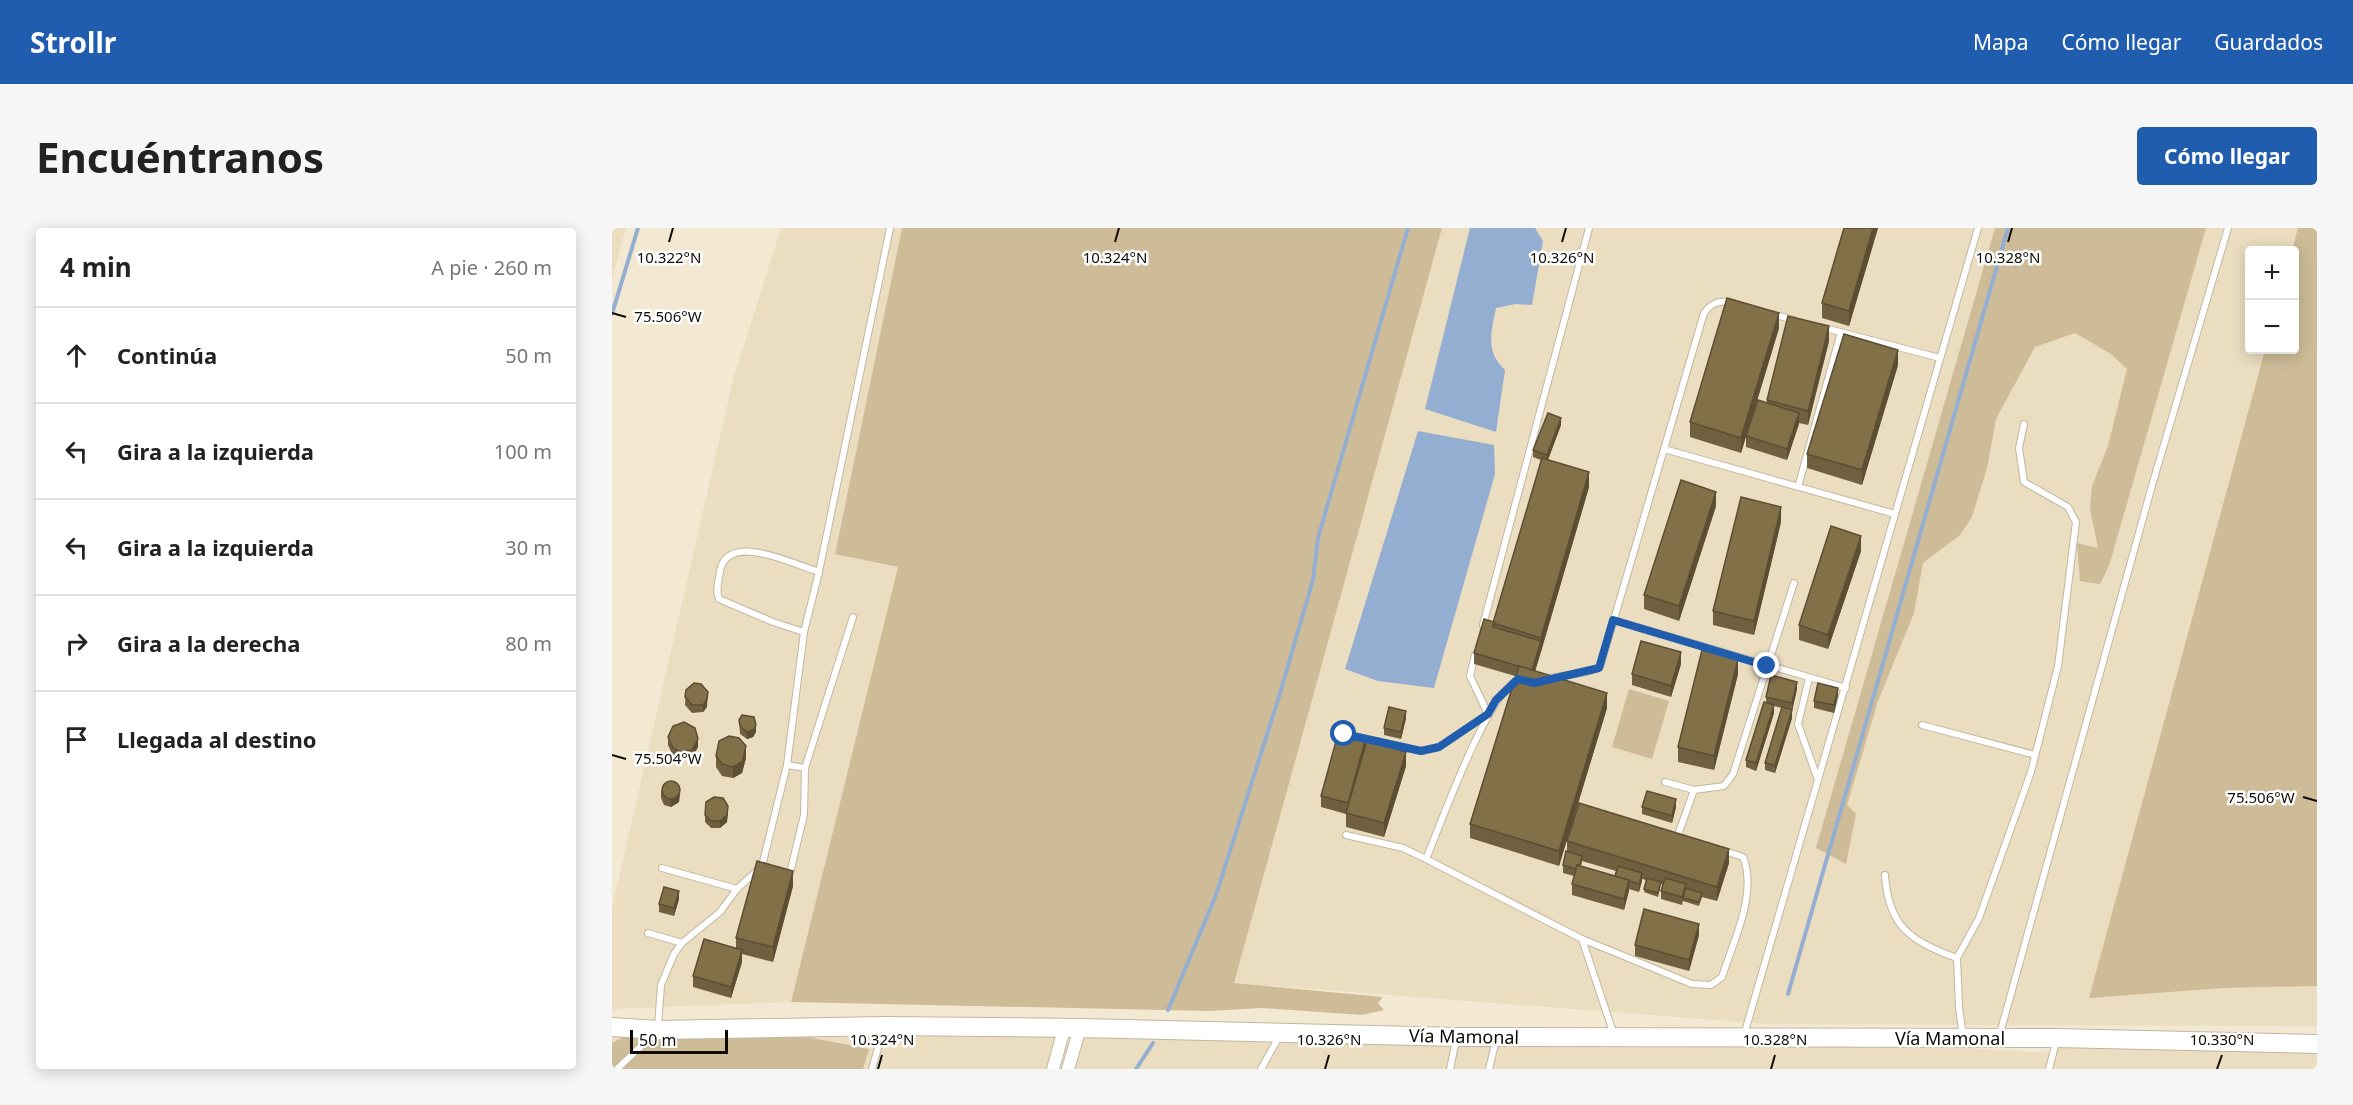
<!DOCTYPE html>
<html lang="es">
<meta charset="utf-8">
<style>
body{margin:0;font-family:"Noto Sans",sans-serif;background:#f6f6f6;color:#222}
.controls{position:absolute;right:18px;top:18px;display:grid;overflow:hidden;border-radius:6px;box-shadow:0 3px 15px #0003}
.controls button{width:54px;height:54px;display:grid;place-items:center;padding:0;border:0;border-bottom:2px solid #e0e0e0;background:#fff;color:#222;font:30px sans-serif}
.scale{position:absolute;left:18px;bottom:15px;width:98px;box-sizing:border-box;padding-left:6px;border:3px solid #0e0b05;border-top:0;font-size:16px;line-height:21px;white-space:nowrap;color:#0e0b05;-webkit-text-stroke:4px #fff;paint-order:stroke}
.stop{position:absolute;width:18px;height:18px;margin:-14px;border:4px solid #205daf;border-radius:50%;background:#fff}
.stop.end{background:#205daf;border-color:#fff;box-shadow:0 2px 6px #0008}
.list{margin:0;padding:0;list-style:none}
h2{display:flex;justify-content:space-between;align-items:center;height:78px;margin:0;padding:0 24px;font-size:26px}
h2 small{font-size:20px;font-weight:400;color:#767676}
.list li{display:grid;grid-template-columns:39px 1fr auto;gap:18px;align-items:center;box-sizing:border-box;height:96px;padding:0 24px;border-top:2px solid #e0e0e0}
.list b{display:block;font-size:22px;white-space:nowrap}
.list em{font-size:20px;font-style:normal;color:#767676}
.icon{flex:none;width:33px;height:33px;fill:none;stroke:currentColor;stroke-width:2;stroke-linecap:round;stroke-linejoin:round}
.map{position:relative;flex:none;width:1705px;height:841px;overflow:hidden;border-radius:6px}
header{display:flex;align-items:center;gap:36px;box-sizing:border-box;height:84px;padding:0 30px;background:#205daf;color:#fff}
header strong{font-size:28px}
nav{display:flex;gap:33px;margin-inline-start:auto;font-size:21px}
.intro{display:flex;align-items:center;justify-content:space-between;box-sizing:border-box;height:144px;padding:0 36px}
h1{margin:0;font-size:42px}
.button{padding:15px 27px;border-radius:6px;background:#205daf;color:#fff;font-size:21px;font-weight:700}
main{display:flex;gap:36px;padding:0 36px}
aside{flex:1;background:#fff;border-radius:6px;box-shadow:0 3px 15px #0003}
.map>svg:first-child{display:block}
.built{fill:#ebddc0;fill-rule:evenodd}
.green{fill:#cdbc97}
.water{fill:#94aed2}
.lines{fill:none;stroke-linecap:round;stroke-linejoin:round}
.stream{stroke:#94aed2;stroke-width:4}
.lane-casing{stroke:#c1b7a1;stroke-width:8}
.street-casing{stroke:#c1b7a1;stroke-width:14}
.secondary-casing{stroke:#c1b7a1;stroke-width:20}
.lane{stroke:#fff;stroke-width:6}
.street{stroke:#fff;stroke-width:12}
.secondary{stroke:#fff;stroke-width:18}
.wall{fill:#70603f;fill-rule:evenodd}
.shaded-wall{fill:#5b4e33}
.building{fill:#827049;stroke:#5b4e33;stroke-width:1.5}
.route{stroke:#205daf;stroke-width:8}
.ticks{fill:none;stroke:#0e0b05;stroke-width:2}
.labels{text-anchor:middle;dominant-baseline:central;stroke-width:5;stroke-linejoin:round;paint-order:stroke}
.street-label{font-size:18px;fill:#0e0b05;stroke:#fff}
.ticks-label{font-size:15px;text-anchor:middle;fill:#0e0b05;stroke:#fff;stroke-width:5;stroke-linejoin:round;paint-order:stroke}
</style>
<header>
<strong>Strollr</strong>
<nav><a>Mapa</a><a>Cómo llegar</a><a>Guardados</a></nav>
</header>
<div class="intro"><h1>Encuéntranos</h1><a class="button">Cómo llegar</a></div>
<main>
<aside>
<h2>4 min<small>A pie · 260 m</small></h2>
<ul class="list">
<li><svg class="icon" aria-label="ahead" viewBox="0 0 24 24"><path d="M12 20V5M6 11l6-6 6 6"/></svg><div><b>Continúa</b></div><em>50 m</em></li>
<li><svg class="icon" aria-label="left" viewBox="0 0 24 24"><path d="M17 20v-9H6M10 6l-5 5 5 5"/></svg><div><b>Gira a la izquierda</b></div><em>100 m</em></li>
<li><svg class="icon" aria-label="left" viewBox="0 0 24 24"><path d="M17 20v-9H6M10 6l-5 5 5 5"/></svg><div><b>Gira a la izquierda</b></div><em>30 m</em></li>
<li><svg class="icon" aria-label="right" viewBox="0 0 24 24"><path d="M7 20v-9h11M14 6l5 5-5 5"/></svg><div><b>Gira a la derecha</b></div><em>80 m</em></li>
<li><svg class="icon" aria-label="arrive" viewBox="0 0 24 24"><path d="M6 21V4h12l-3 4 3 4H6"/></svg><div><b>Llegada al destino</b></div></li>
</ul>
</aside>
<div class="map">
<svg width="1705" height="841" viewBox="0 0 1705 841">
<rect width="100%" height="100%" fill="#f3e9d2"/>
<g class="built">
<path d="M0 0H14L0 51Z"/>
<path d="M169 0H290L223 326 286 339 179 774 0 781V680L121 152Z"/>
<path d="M830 0H1705V798L1155 796 621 755ZM1638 22H1682V122H1638Z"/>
<path d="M0 798 452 801 441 841H0Z"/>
<path d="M473 806 1132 808 1439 825 1445 810 1705 816V841H463Z"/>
</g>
<g class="green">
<path d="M290 0H830L622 755 771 769 766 775 772 782 750 787 650 780 597 783 179 774 286 339 223 326Z"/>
<path d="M1383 0H1594L1497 338 1488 356 1468 353 1465 315 1486 320 1478 281 1480 258 1496 218 1515 141 1499 126 1463 105 1423 119 1384 191 1375 240 1360 289 1348 307 1311 335 1302 385 1266 473 1235 577 1244 586 1234 636 1204 620Z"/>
<path d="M1686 0H1705V758L1612 760 1477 770 1653 122H1682V22H1680Z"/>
<path d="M1017 461 1057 473 1040 531 1000 519Z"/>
<path d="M15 807 190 808 257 821 251 841H0V815Z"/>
</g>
<g class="water">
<path d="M858 0H923L931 13 920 77 904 76 884 80C879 105 873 123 893 142L884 204 813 181Z"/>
<path d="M806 203 882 217 883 246 822 460 766 453 733 441Z"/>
</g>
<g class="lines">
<g class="stream">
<path d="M0 86 26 0"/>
<path d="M1176 766 1396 0"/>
<path d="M556 782 604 667 666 472 701 352 706 310 796 0"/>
<path d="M524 841 541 815"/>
</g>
<g class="lane-casing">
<g id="lane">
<path d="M1160 86 1182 92"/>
<path d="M1209 99 1328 130"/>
<path d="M1052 221 1283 286"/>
<path d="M1186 259 1229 104"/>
<path d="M1001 392 1234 460"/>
<path d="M871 397 977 0"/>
<path d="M192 404 161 394 107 371C103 362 107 353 108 343 116 303 181 336 207 344"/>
<path d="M938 450 975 444 988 439 1092 85C1100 74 1108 72 1121 75"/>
<path d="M1197 450 1186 496 1206 552"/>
<path d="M908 451C876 461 829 596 814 631L970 711 1080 756 1099 757 1110 749C1121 714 1146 665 1131 629L1110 622"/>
<path d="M1310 497 1423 527"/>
<path d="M732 506 809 523 827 519 876 486 858 448 863 427"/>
<path d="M193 540 241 389"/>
<path d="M1053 554 1082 562"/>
<path d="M734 607 791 620 814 631"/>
<path d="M1066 607 1082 562 1112 558 1121 546 1182 355"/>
<path d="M50 640 125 661"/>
<path d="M174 644 178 645 192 587 193 540 175 537"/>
<path d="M1273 647C1276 698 1299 714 1345 730L1347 779 1351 809"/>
<path d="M36 705 70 715"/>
<path d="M970 711 1002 807"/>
<path d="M1345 730 1367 690 1419 544 1446 438 1464 294 1456 279 1412 254 1407 220 1412 196"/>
<path d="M46 798 49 757 62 726 70 715 108 684 125 661 150 638 175 537 192 404 207 344 278 0"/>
<path d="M1132 807 1366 0"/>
<path d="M1387 809 1541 254 1616 0"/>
<path d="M5 841 41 807"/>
<path d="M260 841 272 799"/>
<path d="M649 841 668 807"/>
<path d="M838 841 844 812"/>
<path d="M877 841 884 812"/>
<path d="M1437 841 1444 814"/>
</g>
</g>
<g class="street-casing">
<g id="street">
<path d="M441 841 452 801"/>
<path d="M456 841 468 800"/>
</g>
</g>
<g class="secondary-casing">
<path id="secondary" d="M0 799 46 802 272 798 468 800 845 809 1445 810 1705 816"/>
</g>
<use href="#lane" class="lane"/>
<use href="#street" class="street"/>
<use href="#secondary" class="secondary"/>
</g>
<g class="wall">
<path d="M1232 0H1266L1237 98 1210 90V75Z"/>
<path d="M1167 100 1136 203 1155 175V172L1217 113 1196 197 1187 195 1175 232 1134 219V208L1129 225 1078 209V194Z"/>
<path d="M1286 137 1250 257 1195 240V226Z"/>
<path d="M949 197 936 232 977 259 923 443 995 480 947 638 858 610V596L903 448 862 436V425L882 394 929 232 921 229V222Z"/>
<path d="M1104 278 1067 393 1032 381V367Z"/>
<path d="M1169 294 1142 407 1101 397V383Z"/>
<path d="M1249 323 1216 421 1187 412V397Z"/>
<path d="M1069 436 1059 469 1020 457V446Z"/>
<path d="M1126 446 1102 542 1066 534V519Z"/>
<path d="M1185 461 1180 483V490L1163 545 1153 542V535L1170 480 1162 478V485L1144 543 1134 539V532L1154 475V469Z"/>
<path d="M74 462 95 479 91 484 80 485 73 477Z"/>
<path d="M1226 467 1222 485 1202 480V473Z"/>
<path d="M794 490 789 511 772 507V500Z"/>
<path d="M127 492 144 504 141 509 135 511 128 506Z"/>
<path d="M56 509 86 519 80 529 68 532 61 528 56 517Z"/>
<path d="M753 522 794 538 772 609 734 599V586L709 579V568Z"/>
<path d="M104 528 134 530 130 545 121 550 110 548 104 539Z"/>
<path d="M49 563 68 567 67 574 59 579 52 577 49 570Z"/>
<path d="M1030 579H1064L1060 595 1030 586Z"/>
<path d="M116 585 115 594 108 600H99L93 594V587Z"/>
<path d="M955 613 1117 635 1105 673 1090 669 1087 678 1071 673 1070 677 1049 671V663L1051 657 1049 656 1046 669 1032 664 1034 652 1030 651 1027 664 1017 661 1012 682 960 667V656L962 648 951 645V637L955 624ZM970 633 1004 643 1003 648 969 638Z"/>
<path d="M181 658 161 734 130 726V734L119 770 81 759V748L124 721V710Z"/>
<path d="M67 671 62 688 47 684V676Z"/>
<path d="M1087 707 1077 743 1023 728V717Z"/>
</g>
<g class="shaded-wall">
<path d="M1261 0H1266L1237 98V83Z"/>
<path d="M1167 85V100L1129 225V210Z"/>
<path d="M1217 98V113L1196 197V183Z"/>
<path d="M1286 122V137L1250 257V242Z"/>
<path d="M1187 185V196L1175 232V221Z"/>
<path d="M949 190V197L935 234V227Z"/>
<path d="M977 244V259L929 424V410Z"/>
<path d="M1104 264V278L1067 393V378Z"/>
<path d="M1169 279V294L1142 407V393Z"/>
<path d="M1249 308V323L1216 421V407Z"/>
<path d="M929 413V424L920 453V442Z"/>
<path d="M1069 424V436L1059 469V458Z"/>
<path d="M1126 431V446L1102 542V528Z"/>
<path d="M1185 454V461L1180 483V475Z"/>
<path d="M1226 460V467L1222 485V477Z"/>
<path d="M96 464 95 479 91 484V477Z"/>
<path d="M995 465V480L947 638V623Z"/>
<path d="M1162 477V485L1144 543V535Z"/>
<path d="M1180 482V490L1163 545V537Z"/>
<path d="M794 483V490L789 511V504Z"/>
<path d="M144 497V504L141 509 135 511V504Z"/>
<path d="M86 511V519L80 529V522Z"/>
<path d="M753 513V524L736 586V575Z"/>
<path d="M134 518V530L130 545 121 550V539Z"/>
<path d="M794 524V538L772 609V595Z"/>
<path d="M68 560 67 574 59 579V571Z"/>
<path d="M1064 571V579L1060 595V588Z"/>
<path d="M116 578 115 594 108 600V593Z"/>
<path d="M1117 621V635L1105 673V659Z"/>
<path d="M181 643V658L161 734V719Z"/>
<path d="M1030 645V653L1027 664V656Z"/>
<path d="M1017 652V663L1012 682V671Z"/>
<path d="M67 663V671L62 688V680Z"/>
<path d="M1087 696V707L1077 743V732Z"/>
<path d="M130 722V734L119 770V759Z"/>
</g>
<g class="building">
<path d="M1232 0H1261L1237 83 1210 75Z"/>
<path d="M1115 70 1167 85 1129 210 1078 194Z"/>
<path d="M1176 88 1217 98 1196 183 1155 172Z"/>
<path d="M1232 106 1286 122 1250 242 1195 226Z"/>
<path d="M1146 172 1187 185 1175 221 1134 208Z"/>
<path d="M936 185 949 190 935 227 921 222Z"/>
<path d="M930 230 977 244 929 410 881 395Z"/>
<path d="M1069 252 1104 264 1067 378 1032 367Z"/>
<path d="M1129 269 1169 279 1142 393 1101 383Z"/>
<path d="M1219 298 1249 308 1216 407 1187 397Z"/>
<path d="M872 391 882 394 881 399 929 413 920 442 862 425Z"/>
<path d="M1029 413 1069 424 1059 458 1020 446Z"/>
<path d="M1090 422 1126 431 1102 528 1066 519Z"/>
<path d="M907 438 995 465 947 623 858 596Z"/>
<path d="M1159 447 1185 454 1180 475 1154 469Z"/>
<path d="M82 455 89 456 96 464 95 471 91 477H80L73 469 74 462Z"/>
<path d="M1206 455 1226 460 1222 477 1202 473Z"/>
<path d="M1152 474 1162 477 1144 535 1134 532Z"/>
<path d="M777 479 794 483 789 504 772 500Z"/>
<path d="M1170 479 1180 482 1163 537 1153 535Z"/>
<path d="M130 487 142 489 144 497 141 502 135 504 128 498 127 492Z"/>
<path d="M72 494 83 500 86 511 80 522 68 524 61 520 56 509 61 498Z"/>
<path d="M726 506 753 513 736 575 709 568Z"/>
<path d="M117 508 127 510 134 518 130 534 121 539 110 536 104 528 107 513Z"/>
<path d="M755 512 794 524 772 595 734 585Z"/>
<circle cx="59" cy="562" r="9"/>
<path d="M1035 563 1064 571 1060 588 1030 579Z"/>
<path d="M102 569 111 570 116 578 115 587 108 593H99L93 587 94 574Z"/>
<path d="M967 575 1117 621 1105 659 955 613Z"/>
<path d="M954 623 970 628 968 638 965 637 964 641 951 637Z"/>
<path d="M145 633 181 643 161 719 124 710Z"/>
<path d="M965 637 1017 652 1012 671 960 656Z"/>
<path d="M1006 638 1030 645 1027 656 1017 653V652L1003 648Z"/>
<path d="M1035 650 1049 654 1046 665 1032 661Z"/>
<path d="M1053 650 1074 656 1070 669 1049 663Z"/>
<path d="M52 659 67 663 62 680 47 676Z"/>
<path d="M1074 660 1090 665 1087 674 1071 670Z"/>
<path d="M1032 681 1087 696 1077 732 1023 717Z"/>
<path d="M92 711 130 722 119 759 81 748Z"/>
</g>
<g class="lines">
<path class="route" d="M732 506 809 523 827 519 876 486 884 472 906 451 922 455 987 440 1001 392 1155 438"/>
</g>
<path class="ticks" d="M57 14 61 0M503 14 507 0M950 14 954 0M1396 14 1400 0M0 85 14 89M0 527 14 531M1691 569 1705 573M266 841 270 827M713 841 717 827M1159 841 1163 827M1605 841 1610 827"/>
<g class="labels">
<g class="street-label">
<text transform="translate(852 808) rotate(1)">Vía Mamonal</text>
<text x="1338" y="810">Vía Mamonal</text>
</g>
</g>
<g class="ticks-label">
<text x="57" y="35">10.322°N</text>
<text x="503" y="35">10.324°N</text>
<text x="950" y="35">10.326°N</text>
<text x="1396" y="35">10.328°N</text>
<text x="56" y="94">75.506°W</text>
<text x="56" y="536">75.504°W</text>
<text x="1649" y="575">75.506°W</text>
<text x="270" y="817">10.324°N</text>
<text x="717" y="817">10.326°N</text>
<text x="1163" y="817">10.328°N</text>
<text x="1610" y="817">10.330°N</text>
</g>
</svg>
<div class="controls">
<button>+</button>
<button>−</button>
</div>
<div class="scale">50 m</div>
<div class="stop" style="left:732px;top:506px"></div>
<div class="stop end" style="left:1155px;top:438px"></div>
</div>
</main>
